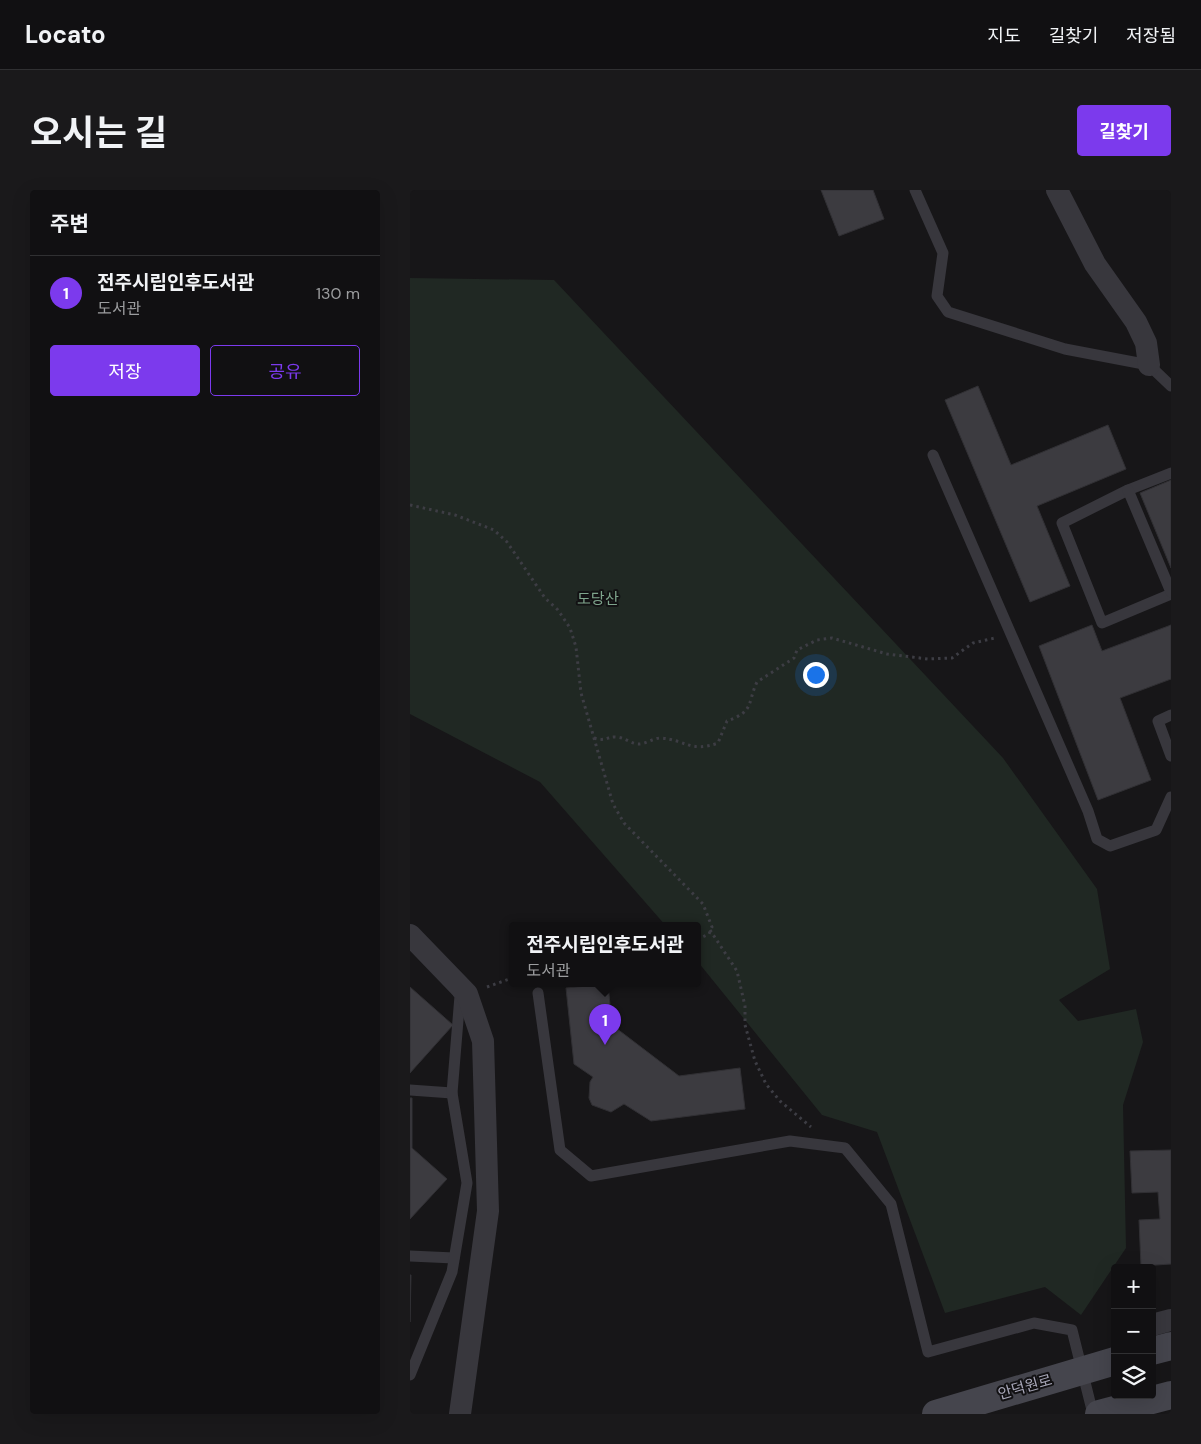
<!DOCTYPE html>
<html lang="ko">
<meta charset="utf-8">
<style>
body{margin:0;font-family:"DM Sans","Noto Sans KR",sans-serif;background:#1a191b;color:#f1f3f6}
.controls{position:absolute;right:15px;bottom:15px;display:grid;overflow:hidden;border-radius:5px;box-shadow:0 5px 20px #0002}
.controls button{width:45px;height:45px;display:grid;place-items:center;padding:0;border:0;border-bottom:1px solid #303032;background:#111012;color:#f1f3f6;font:25px sans-serif}
.you{position:absolute;left:405px;top:484px;width:18px;height:18px;margin:-12px;border:4px solid #fff;border-radius:50%;background:#1a73e8;box-shadow:0 0 0 8px #1a73e833}
.badge{display:grid;place-items:center;width:32px;height:32px;border-radius:50%;background:#7c3aed;color:#fff;font-size:16px;font-weight:700}
.pin{position:absolute;translate:-50% -41px;filter:drop-shadow(0 1px 2px #0008)}
.pin::after{content:'';position:absolute;top:26px;width:18px;height:15px;background:inherit;clip-path:polygon(0 0,100% 0,50% 100%)}
.popup{position:absolute;left:99px;top:732px;width:192px;height:65px;box-sizing:border-box;display:grid;place-content:center;border-radius:5px;background:#111012;filter:drop-shadow(0 1px 4px #0005);font-size:16px;white-space:nowrap;color:#9c9d9f}
.popup b{font-size:19px;color:#f1f3f6}
.popup::after{content:'';position:absolute;left:50%;top:100%;margin-left:-10px;border:10px solid transparent;border-top-color:#111012}
.list{margin:0;padding:0;list-style:none}
h2{display:flex;justify-content:space-between;align-items:center;height:65px;margin:0;padding:0 20px;font-size:21px}
h2 small{font-size:16px;font-weight:400;color:#9c9d9f}
.list li{display:grid;grid-template-columns:32px 1fr auto;gap:15px;align-items:center;box-sizing:border-box;height:75px;padding:0 20px;border-top:1px solid #303032}
.list b{display:block;font-size:19px;white-space:nowrap}
.list p{margin:0;font-size:16px;white-space:nowrap;color:#9c9d9f}
.list em{font-size:16px;font-style:normal;color:#9c9d9f}
.actions{display:flex;gap:10px;padding:15px 20px}
.actions a{flex:1;padding:11px 0;border:1px solid #7c3aed;border-radius:5px;text-align:center;font-size:18px;color:#7c3aed}
.actions .main{background:#7c3aed;color:#fff}
.icon{flex:none;width:28px;height:28px;fill:none;stroke:currentColor;stroke-width:2;stroke-linecap:round;stroke-linejoin:round}
.map{position:relative;flex:none;width:761px;height:1224px;overflow:hidden;border-radius:5px}
header{display:flex;align-items:center;gap:30px;box-sizing:border-box;height:70px;padding:0 25px;background:#111012;border-bottom:1px solid #303032}
header strong{font-size:24px}
nav{display:flex;gap:28px;margin-inline-start:auto;font-size:18px}
.intro{display:flex;align-items:center;justify-content:space-between;box-sizing:border-box;height:120px;padding:0 30px}
h1{margin:0;font-size:35px}
.button{padding:12px 22px;border-radius:5px;background:#7c3aed;color:#fff;font-size:18px;font-weight:700}
main{display:flex;gap:30px;padding:0 30px}
aside{flex:1;background:#111012;border-radius:5px;box-shadow:0 5px 20px #0002}
.map>svg:first-child{display:block}
.green{fill:#202823}
.building{fill:#3c3b40;stroke:#313034}
.lines{fill:none;stroke-linecap:round;stroke-linejoin:round}
.path{stroke:#3d3d44;stroke-width:3;stroke-dasharray:2.5 4;stroke-linecap:butt}
.lane{stroke:#38373d;stroke-width:11}
.street{stroke:#38373d;stroke-width:22}
.secondary{stroke:#45454d;stroke-width:28}
.labels{text-anchor:middle;dominant-baseline:central;stroke-width:4;stroke-linejoin:round;paint-order:stroke}
.park-label{font-size:15px;fill:#7ea48c;stroke:#121113}
.street-label{font-size:15px;fill:#a8a7b8;stroke:#121113}
</style>
<header>
<strong>Locato</strong>
<nav><a>지도</a><a>길찾기</a><a>저장됨</a></nav>
</header>
<div class="intro"><h1>오시는 길</h1><a class="button">길찾기</a></div>
<main>
<aside>
<h2>주변<small></small></h2>
<ul class="list">
<li><span class="badge">1</span><div><b>전주시립인후도서관</b><p>도서관</p></div><em>130 m</em></li>
</ul>
<div class="actions"><a class="main">저장</a><a>공유</a></div>
</aside>
<div class="map">
<svg width="761" height="1224" viewBox="0 0 761 1224">
<rect width="100%" height="100%" fill="#171618"/>
<path class="green" d="M0 88 144 90 593 568 687 699 700 779 649 810 668 831 726 819 733 852 713 915 716 1058 671 1125 635 1097 535 1123 467 942 412 925 288 772V736H256L130 592 0 524Z"/>
<g class="building">
<path d="M411 0H463L474 29 429 46Z"/>
<path d="M568 196 601 275 698 235 716 279 627 316 660 396 620 412 535 210Z"/>
<path d="M761 290V378L730 303Z"/>
<path d="M682 435 692 461 761 435V489L710 508 741 590 688 610 629 456Z"/>
<path d="M198 794 202 835 269 886 330 878 335 919 241 931 214 914 201 922 182 915 179 908 180 892 183 887 164 874 156 798Z"/>
<path d="M0 797 43 835 0 883Z"/>
<path d="M0 908H2V958L37 989 0 1029Z"/>
<path d="M761 960V1074L731 1076 729 1030 750 1029 748 1002 722 1003 720 961Z"/>
<path d="M0 1085H1L0 1132Z"/>
</g>
<g class="lines">
<g class="path">
<path d="M0 315 45 325 84 340 97 352 135 408 148 420 160 438 166 457 171 503 203 614 214 633 293 714 302 737 299 744 288 749"/>
<path d="M184 548C197 552 197 546 206 547 214 547 221 554 229 554 236 554 243 548 251 548 276 550 280 563 308 553L317 531C345 521 337 513 347 492L384 468 387 460 407 450 422 448 477 464 518 469 542 468 563 453 585 448"/>
<path d="M300 740 327 781 335 816V835L345 871 356 894 370 911 401 937"/>
<path d="M77 797 102 788"/>
</g>
<g class="lane">
<path d="M505 0 533 63 527 106 538 122 655 159 739 175 761 196"/>
<path d="M523 265 678 621 687 649 700 656 746 640 761 607"/>
<path d="M761 283 718 300 652 333 692 433 761 404"/>
<path d="M718 300 761 402"/>
<path d="M761 525 748 531 761 566"/>
<path d="M128 803 150 960 181 986 380 951 435 958 481 1014 518 1162 624 1133 662 1140 683 1224"/>
<path d="M0 900 42 903"/>
<path d="M0 1066 44 1068"/>
<path d="M0 1185 42 1082 57 993 42 903 50 806 48 803"/>
</g>
<g class="street">
<path d="M647 0 685 74 726 132 736 153 739 175"/>
<path d="M0 745 57 804 73 851 78 1021 50 1224"/>
<path d="M742 1135 761 1130"/>
</g>
<g class="secondary">
<path d="M742 1161 761 1156"/>
<path d="M526 1224 705 1171"/>
<path d="M689 1224 761 1205"/>
</g>
</g>
<g class="labels">
<g class="park-label">
<text x="188" y="409">도당산</text>
</g>
<g class="street-label">
<text transform="translate(615 1197) rotate(-16)">안덕원로</text>
</g>
</g>
</svg>
<div class="controls">
<button>+</button>
<button>−</button>
<button><svg class="icon" aria-label="layers" viewBox="0 0 24 24"><path d="M12 4l9 5-9 5-9-5zM3 14l9 5 9-5"/></svg></button>
</div>
<div class="you"></div>
<div class="pin badge" style="left:195px;top:855px">1</div>
<div class="popup"><b>전주시립인후도서관</b>도서관</div>
</div>
</main>
